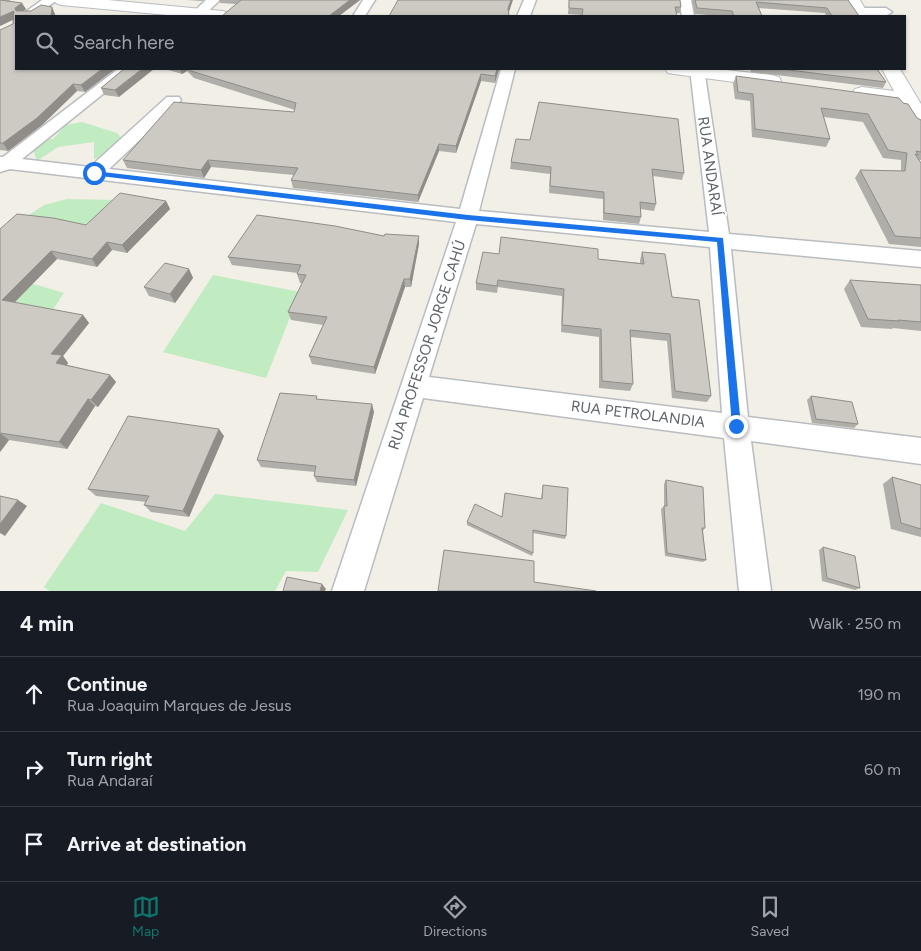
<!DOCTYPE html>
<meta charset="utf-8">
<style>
body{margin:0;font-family:Figtree,sans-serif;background:#242831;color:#f1f3f6}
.stop{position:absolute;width:15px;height:15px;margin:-11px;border:4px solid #1a73e8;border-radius:50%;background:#fff}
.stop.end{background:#1a73e8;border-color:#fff;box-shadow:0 1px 5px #0008}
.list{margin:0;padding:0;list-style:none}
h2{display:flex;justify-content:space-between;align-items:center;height:65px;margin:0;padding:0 20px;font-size:21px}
h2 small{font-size:16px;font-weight:400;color:#9ea1a6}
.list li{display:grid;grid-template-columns:32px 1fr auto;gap:15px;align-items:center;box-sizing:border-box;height:75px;padding:0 20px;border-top:1px solid #363941}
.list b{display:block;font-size:19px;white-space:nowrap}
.list p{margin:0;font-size:16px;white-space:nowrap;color:#9ea1a6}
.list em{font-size:16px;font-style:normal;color:#9ea1a6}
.icon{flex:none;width:28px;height:28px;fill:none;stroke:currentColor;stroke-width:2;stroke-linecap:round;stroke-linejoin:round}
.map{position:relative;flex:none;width:921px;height:591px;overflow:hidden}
.search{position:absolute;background:#171b24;box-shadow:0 1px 4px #0004;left:15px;right:15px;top:15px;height:55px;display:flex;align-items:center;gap:12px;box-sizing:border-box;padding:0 18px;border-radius:0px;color:#9ea1a6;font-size:19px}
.sheet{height:290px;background:#171b24}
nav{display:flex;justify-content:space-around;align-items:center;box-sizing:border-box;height:70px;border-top:1px solid #363941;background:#171b24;font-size:14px;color:#9ea1a6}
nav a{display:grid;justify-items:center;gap:2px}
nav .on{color:#0f766e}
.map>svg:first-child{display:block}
.green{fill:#c1ebc0}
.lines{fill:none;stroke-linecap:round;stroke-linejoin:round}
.minor-casing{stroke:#b9bcc1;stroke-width:3}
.tertiary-casing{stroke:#b9bcc1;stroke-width:2}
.minor{fill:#fff;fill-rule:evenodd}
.tertiary{fill:#fff;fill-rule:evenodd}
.wall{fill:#b0aea8}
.shaded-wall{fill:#908d88}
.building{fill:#cdcac3;stroke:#908d88}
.route{fill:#1a73e8}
.labels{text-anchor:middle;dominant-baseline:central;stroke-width:4;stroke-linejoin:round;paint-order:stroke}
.street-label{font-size:15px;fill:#5d6268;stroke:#fff}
</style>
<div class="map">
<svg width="921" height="591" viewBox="0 0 921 591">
<rect width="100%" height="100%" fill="#f1efe6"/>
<g class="green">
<path d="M82 122 117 133 124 141 105 155 94 159V142L58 147 37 161 32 147 47 139H53L66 125Z"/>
<path d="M67 199 116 200 90 229 23 219 44 205Z"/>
<path d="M0 274 64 293 53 309 0 311Z"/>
<path d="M213 275 300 292 266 378 163 352Z"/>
<path d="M215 494 348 510 318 572 286 571 275 591H50L44 587 101 503 185 531Z"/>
</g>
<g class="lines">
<g class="minor-casing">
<g id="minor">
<path d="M42 0H57L35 16H20Z"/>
<path d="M206 0H220L203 16H189Z"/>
<path d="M363 0H375L365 16H353Z"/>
<path d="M524 0H536L530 16H517Z"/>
<path d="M679 0H691L694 16H682Z"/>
<path d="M858 8H886L892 12 886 16 853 15 852 12 853 9Z"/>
<path d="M118 69H134L22 159 90 167 167 97H179L181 100 179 103 109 169 460 209 501 69H515L479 211 709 232 690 69H704L729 234 921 251V267L731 249 748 417 921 438V464L751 441 771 591H739L724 438 423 398 364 591H332L456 222 10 169 0 172V157H3ZM476 224 710 247 722 413 429 377Z"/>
</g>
</g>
<g class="tertiary-casing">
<g id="tertiary">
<path d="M53 0H108L223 11 229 13 231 16H178L61 5 56 3Z"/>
<path d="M844 0H860L869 16H853Z"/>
<path d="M665 69H717L772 75 779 77 781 81 779 85 772 87 674 74 668 73Z"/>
<path d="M882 69H900L921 104V127L914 125 901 104 855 97 852 93 855 89 862 87 894 91Z"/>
</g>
</g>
<use href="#minor" class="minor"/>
<use href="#tertiary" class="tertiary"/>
</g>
<g class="wall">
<path d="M0 0H11L9 1 26 9 24 11 55 14V16H16V69H115L85 92 77 91 42 125 8 151 0 150V30L13 24V20L0 26Z"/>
<path d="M187 0H204L202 1Z"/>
<path d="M219 0H360L339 16H222L236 4 220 3Z"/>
<path d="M569 0H680L681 7 680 13 582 15 568 14Z"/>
<path d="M692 0H848L859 16H826L825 13 759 8 762 16H721L695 14Z"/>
<path d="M124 69 119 97 104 95 101 88Z"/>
<path d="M165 69H499L495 83 481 81 456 153 439 151 418 202 293 188 291 180 294 175 211 167 204 178 127 168 123 160 294 112 295 110 194 78 187 71 182 74Z"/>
<path d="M750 69H877L886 82 883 88 751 72Z"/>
<path d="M736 76 903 103 917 118 921 120V160H919L921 163V247L889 244 855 178 860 170 901 171V160L883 158 863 122 824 117 830 139 826 147 752 137 750 101 735 99 733 84Z"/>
<path d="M530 140 684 173 682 180 653 176 656 204 654 211 640 209 641 217 639 224 603 220V199L549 193 550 174 510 169 511 162Z"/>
<path d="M166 201 170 209 127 253 112 250 97 267 57 259 14 303 83 315 89 323 63 356 68 363 67 365 110 375 116 382 98 407 95 406 67 449 9 440 0 452V229L86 225Z"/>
<path d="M419 244 411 287H405L375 374 312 364 309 356 323 325 291 320 288 312 302 283H300L297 274 298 273 232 265 228 257Z"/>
<path d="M642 252 672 297 711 396 707 402 672 398 667 341 630 337 633 384 630 391 599 388V337L561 332 562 296 498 287 497 293 476 290V283L499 254 598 259 640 263V260Z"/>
<path d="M189 269 193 278 175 303 149 296 144 287Z"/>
<path d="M850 280 921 285V331L893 328 892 329 861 327 844 289Z"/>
<path d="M811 396 858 424 854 428 812 423 807 400Z"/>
<path d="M318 399 374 412 356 486 317 482 314 476 315 472 261 467 257 460Z"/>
<path d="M224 436 189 517 151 512 144 505 146 502 96 496 88 489Z"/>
<path d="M892 477 921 485V537L891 529 883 484Z"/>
<path d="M666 480 705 528 703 531 706 560 703 562 665 556 661 509 664 506V484Z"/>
<path d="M543 485 566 536 565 539 533 533V553L532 556 467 525V522L502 517 541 499Z"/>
<path d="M823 547 860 588 855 590 822 581 819 550Z"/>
</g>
<g class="shaded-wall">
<path d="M350 0H360L339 16H329Z"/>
<path d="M511 0H513L508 15V8Z"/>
<path d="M22 3 26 9 19 14 16 11 15 8Z"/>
<path d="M52 7 55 14V16H51Z"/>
<path d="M14 11 16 18 0 26V17Z"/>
<path d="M102 69H115L85 92 81 85Z"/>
<path d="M142 69H154L119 97 115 90Z"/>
<path d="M180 69H186L187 71 182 74Z"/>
<path d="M497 69H499L495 83V76Z"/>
<path d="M481 74V81L456 153V146Z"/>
<path d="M73 84 77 91 42 125 8 151 3 143Z"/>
<path d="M439 144V151L418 202V195Z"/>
<path d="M208 160 211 167 204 178 201 170Z"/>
<path d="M166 201 170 209 127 253 122 245Z"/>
<path d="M419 236V244L411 287 410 279Z"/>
<path d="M107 242 112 250 97 267 92 259Z"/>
<path d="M51 251 57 259 9 308 2 300Z"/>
<path d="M189 269 193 278 175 303 170 294Z"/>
<path d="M404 279 405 287 375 374 374 367Z"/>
<path d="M83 315 89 323 63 356 68 363 63 371 56 363 51 354Z"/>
<path d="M110 375 116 382 98 407 91 400Z"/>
<path d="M88 399 95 406 67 449 59 442Z"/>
<path d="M372 404 374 412 356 486 354 480Z"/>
<path d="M219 429 224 436 189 517 183 511Z"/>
<path d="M0 433 9 440 0 452Z"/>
<path d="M18 500 27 506 5 536 0 533V524Z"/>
<path d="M322 584 326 589 325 591H320Z"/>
</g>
<g class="building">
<path d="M0 0 22 3 15 8 16 11H31L41 5 52 7 51 16H16V69H102L81 85 73 84 37 118 3 143H0V30L13 24 14 11 0 17Z"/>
<path d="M241 0H350L329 16H222Z"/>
<path d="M398 0H511L508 8 509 16H389Z"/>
<path d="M569 0H680L681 7H675L677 16H582L583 9 569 8Z"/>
<path d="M695 0H848L859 16H832L827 8 756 2 762 16H734L732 11 697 8Z"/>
<path d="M124 69H142L115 90 101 88Z"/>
<path d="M189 69H497L495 76 481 74 456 146 439 144 418 195 291 180 298 168 208 160 201 170 123 160 174 102 294 112 296 103 191 71Z"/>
<path d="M781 69H877L886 82Z"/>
<path d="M736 76 899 98 903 103 908 104 917 118 921 120V152L916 151 918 155 915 154 921 163V238L895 236 860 170 905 171 907 153 888 150 868 114 821 108 830 139 755 129 753 94 738 92Z"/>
<path d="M539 102 678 119 684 173 652 169 656 204 640 202 641 217 604 213V192L550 186 551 167 511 162 516 139 530 140Z"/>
<path d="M120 193 166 201 122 245 107 242 92 259 51 251 2 300 83 315 51 354 62 355 56 363 110 375 91 400 88 399 59 442 0 433V229L17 214 53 218 86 225Z"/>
<path d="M257 215 335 226 384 236 385 234 419 236 410 279H404L374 367 309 356 327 317 288 312 306 275 297 274 301 265 228 257Z"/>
<path d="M501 237 598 249V259L644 264 642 252 665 254 672 297 699 300 711 396 675 391 670 334 630 330 633 384 602 381 601 329 562 325 564 289 498 280 497 286 476 283 483 252 499 254Z"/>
<path d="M165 263 189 269 170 294 144 287Z"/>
<path d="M850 280 921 285V322L898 320 899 321 868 319Z"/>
<path d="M280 393 317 396 316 399 372 404 354 480 314 476 316 466 257 460Z"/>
<path d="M811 396 852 402 858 424 816 419Z"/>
<path d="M128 416 219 429 183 511 144 505 149 496 88 489Z"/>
<path d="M892 477 921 485V529L901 523Z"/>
<path d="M666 480 703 487 705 528H702L706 560 667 553 664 506H667Z"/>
<path d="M543 485 568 488 566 536 533 530V553L467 522 475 504 502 517 505 493 542 499Z"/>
<path d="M0 496 18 500 0 524Z"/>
<path d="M823 547 855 556 860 588 827 578Z"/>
<path d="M444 550 534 561V582L596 591H438Z"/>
<path d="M287 577 322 584 320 591H283Z"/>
</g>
<path class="route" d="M94 171 468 215 723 238 741 426 736 431 732 426 717 242 468 220 92 175 91 173Z"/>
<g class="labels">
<g class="street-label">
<text transform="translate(710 166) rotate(82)">RUA ANDARAÍ</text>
<text transform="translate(427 345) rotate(-72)">RUA PROFESSOR JORGE CAHÚ</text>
<text transform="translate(638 414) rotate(7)">RUA PETROLANDIA</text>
</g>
</g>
</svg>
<div class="stop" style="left:94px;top:173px"></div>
<div class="stop end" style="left:736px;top:426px"></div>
<div class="search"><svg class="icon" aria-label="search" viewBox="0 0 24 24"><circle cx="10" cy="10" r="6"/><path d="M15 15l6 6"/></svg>Search here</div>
</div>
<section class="sheet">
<h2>4 min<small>Walk · 250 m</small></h2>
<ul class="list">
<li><svg class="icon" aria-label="ahead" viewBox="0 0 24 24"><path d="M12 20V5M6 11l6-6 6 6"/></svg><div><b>Continue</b><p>Rua Joaquim Marques de Jesus</p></div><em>190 m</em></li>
<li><svg class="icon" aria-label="right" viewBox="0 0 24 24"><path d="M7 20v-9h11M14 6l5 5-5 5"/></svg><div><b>Turn right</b><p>Rua Andaraí</p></div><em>60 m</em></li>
<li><svg class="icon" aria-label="arrive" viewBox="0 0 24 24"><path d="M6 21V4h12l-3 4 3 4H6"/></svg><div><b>Arrive at destination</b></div></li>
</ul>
</section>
<nav>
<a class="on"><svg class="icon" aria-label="map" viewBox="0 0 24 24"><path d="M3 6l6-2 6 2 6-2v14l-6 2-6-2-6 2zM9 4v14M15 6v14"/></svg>Map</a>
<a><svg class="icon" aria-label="directions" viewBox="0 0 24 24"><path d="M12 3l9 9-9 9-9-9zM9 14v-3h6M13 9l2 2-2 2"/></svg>Directions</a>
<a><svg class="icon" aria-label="saved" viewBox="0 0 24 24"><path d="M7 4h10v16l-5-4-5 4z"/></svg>Saved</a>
</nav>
